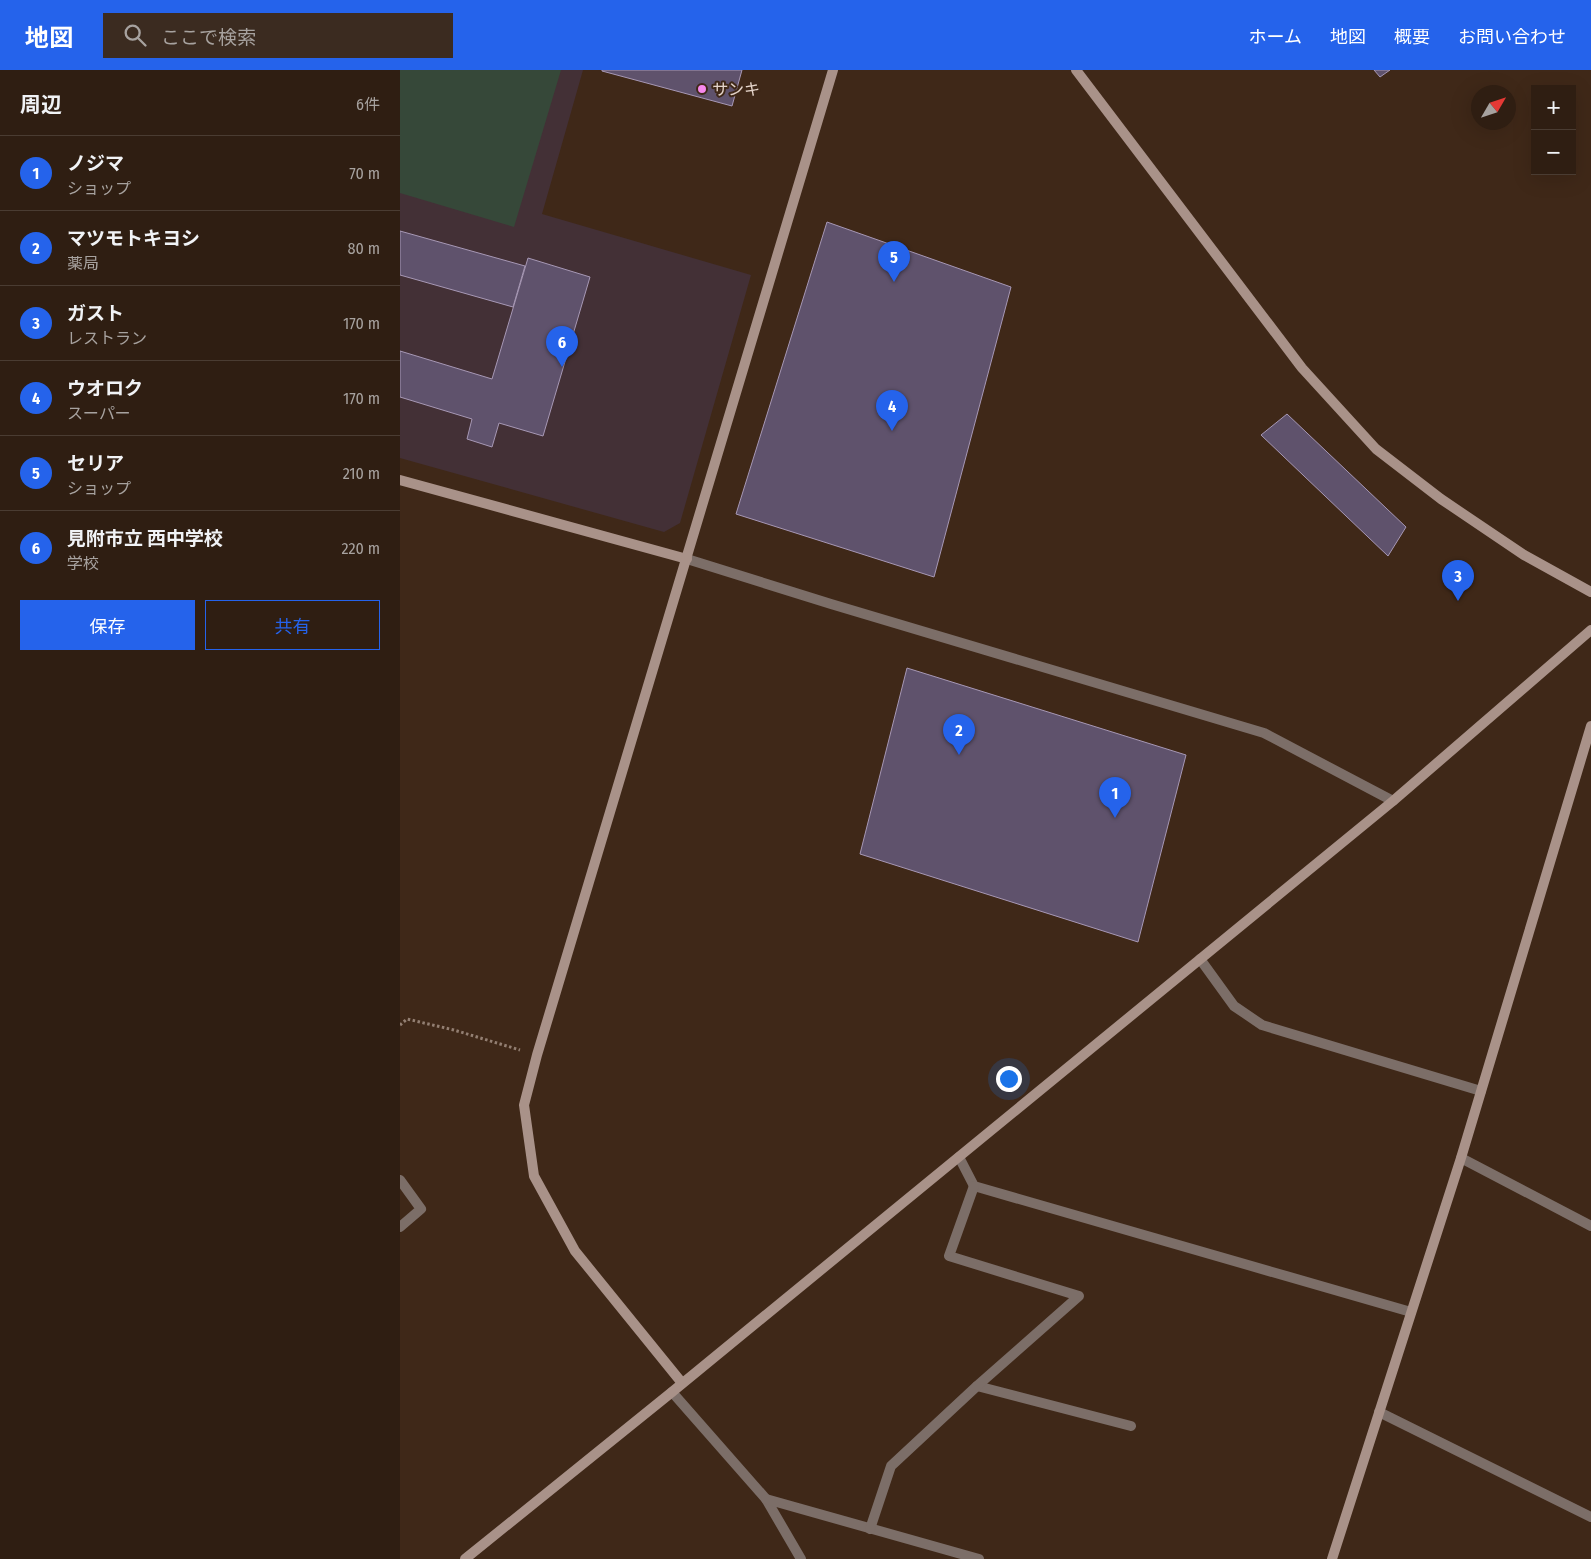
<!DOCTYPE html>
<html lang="ja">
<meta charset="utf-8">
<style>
body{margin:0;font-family:"Fira Sans Condensed","Noto Sans JP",sans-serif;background:#3b2b20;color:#f1f3f6}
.controls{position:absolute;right:15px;top:15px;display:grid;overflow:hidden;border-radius:0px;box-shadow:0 5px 20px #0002}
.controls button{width:45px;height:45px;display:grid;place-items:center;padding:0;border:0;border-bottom:1px solid #4a3c32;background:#2f1e12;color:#f1f3f6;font:25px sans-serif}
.compass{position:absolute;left:1071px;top:15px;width:45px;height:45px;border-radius:50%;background:#2f1e12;box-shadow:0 5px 20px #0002;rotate:51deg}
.you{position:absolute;left:608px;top:1008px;width:18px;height:18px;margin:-12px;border:4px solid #fff;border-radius:50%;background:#1a73e8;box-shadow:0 0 0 8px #1a73e833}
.badge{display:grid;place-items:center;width:32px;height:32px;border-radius:50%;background:#2563eb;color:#fff;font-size:16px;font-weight:700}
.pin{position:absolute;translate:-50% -41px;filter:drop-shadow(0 1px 2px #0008)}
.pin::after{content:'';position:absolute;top:26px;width:18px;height:15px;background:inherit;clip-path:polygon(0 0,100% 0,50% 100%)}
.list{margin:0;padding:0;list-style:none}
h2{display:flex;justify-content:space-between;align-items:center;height:65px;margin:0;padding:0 20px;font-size:21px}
h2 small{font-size:16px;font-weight:400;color:#a7a29f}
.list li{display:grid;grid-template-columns:32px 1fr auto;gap:15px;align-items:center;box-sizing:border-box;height:75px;padding:0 20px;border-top:1px solid #4a3c32}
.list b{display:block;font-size:19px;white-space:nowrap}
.list p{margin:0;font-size:16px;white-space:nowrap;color:#a7a29f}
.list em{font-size:16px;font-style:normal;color:#a7a29f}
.actions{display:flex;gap:10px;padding:15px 20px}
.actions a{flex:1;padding:11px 0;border:1px solid #2563eb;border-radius:0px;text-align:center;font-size:18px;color:#2563eb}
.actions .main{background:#2563eb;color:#fff}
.icon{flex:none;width:28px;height:28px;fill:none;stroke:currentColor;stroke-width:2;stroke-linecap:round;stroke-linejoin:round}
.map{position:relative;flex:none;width:1191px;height:1489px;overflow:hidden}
header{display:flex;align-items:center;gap:30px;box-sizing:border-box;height:70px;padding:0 25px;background:#2563eb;color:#fff}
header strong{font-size:24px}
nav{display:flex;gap:28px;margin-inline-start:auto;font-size:18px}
.search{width:350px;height:45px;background:#3b2b20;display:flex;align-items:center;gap:12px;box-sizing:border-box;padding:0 18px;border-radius:0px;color:#a7a29f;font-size:19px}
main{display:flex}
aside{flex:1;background:#2f1e12}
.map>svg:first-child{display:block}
.education{fill:#433036}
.green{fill:#364839}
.building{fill:#5f526c;stroke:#a798b5}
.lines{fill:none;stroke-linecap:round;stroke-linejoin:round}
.path{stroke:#937f72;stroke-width:3;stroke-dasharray:2.5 2.5;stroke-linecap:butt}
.street{stroke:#7c6e68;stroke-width:10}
.secondary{stroke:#a99289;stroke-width:10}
.poi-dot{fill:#f688ed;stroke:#3f2818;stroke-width:2}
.labels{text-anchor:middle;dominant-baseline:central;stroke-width:4;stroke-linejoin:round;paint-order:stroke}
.poi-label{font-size:16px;fill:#e5d5cb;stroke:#3f2818;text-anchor:start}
</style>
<header>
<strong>地図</strong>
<div class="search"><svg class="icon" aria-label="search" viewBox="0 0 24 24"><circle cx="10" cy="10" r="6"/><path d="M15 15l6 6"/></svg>ここで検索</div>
<nav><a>ホーム</a><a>地図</a><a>概要</a><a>お問い合わせ</a></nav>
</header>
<main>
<aside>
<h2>周辺<small>6件</small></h2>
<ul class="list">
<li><span class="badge">1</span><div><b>ノジマ</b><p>ショップ</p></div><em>70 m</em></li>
<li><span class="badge">2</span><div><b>マツモトキヨシ</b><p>薬局</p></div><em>80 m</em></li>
<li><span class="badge">3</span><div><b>ガスト</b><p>レストラン</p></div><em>170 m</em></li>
<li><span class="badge">4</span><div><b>ウオロク</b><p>スーパー</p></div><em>170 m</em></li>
<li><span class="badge">5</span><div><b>セリア</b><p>ショップ</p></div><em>210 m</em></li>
<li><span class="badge">6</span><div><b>見附市立 西中学校</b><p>学校</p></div><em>220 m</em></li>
</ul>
<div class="actions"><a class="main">保存</a><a>共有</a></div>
</aside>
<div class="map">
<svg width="1191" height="1489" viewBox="0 0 1191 1489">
<rect width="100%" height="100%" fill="#3f2818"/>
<path class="education" d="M0 0H183L142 144 351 205 280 453 264 462 0 388Z"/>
<path class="green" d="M0 0H161L114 157 0 123Z"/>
<g class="building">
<path d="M202 0H342L332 36 202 1Z"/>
<path d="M974 0H990L980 7Z"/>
<path d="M427 152 611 217 534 507 336 444Z"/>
<path d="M0 161 125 196 113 237 0 205Z"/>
<path d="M128 188 190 207 143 366 99 353 92 377 67 369 72 349 0 327V281L92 309Z"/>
<path d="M887 344 1006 457 988 486 861 365Z"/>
<path d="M507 598 786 685 738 872 460 784Z"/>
</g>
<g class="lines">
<path class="path" d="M0 955 7 949 54 960 120 980"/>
<g class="street">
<path d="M287 489 431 534 864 663 993 731"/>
<path d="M800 889 834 936 862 955 1081 1021"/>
<path d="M559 1087 574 1116 1011 1242"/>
<path d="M1061 1088 1191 1156"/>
<path d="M0 1110 21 1139 0 1157"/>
<path d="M577 1316 731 1356"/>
<path d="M272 1322 366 1429 401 1489"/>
<path d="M979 1342 1191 1447"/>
<path d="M366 1429 579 1489"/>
<path d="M470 1459 491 1396 577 1316 679 1226 549 1186 574 1116"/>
</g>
<g class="secondary">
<path d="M676 0 902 298 976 379 1041 429 1124 485 1191 522"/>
<path d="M0 410 287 489"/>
<path d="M282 1313 175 1181 134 1106 124 1035 137 985 433 0"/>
<path d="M65 1489 272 1322 993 731 1191 560"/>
<path d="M932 1489 1061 1088 1191 656"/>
</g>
</g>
<circle class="poi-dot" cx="302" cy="19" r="5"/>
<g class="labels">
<g class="poi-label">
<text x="312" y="19">サンキ</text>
</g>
</g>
</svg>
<div class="controls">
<button>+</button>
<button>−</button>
</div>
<svg class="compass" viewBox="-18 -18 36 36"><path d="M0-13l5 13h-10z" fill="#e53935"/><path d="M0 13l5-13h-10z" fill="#a7a29f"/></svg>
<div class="you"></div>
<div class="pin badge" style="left:715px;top:748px">1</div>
<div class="pin badge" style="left:559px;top:685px">2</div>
<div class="pin badge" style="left:1058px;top:531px">3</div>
<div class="pin badge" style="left:492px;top:361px">4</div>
<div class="pin badge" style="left:494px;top:212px">5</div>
<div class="pin badge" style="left:162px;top:297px">6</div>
</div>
</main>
